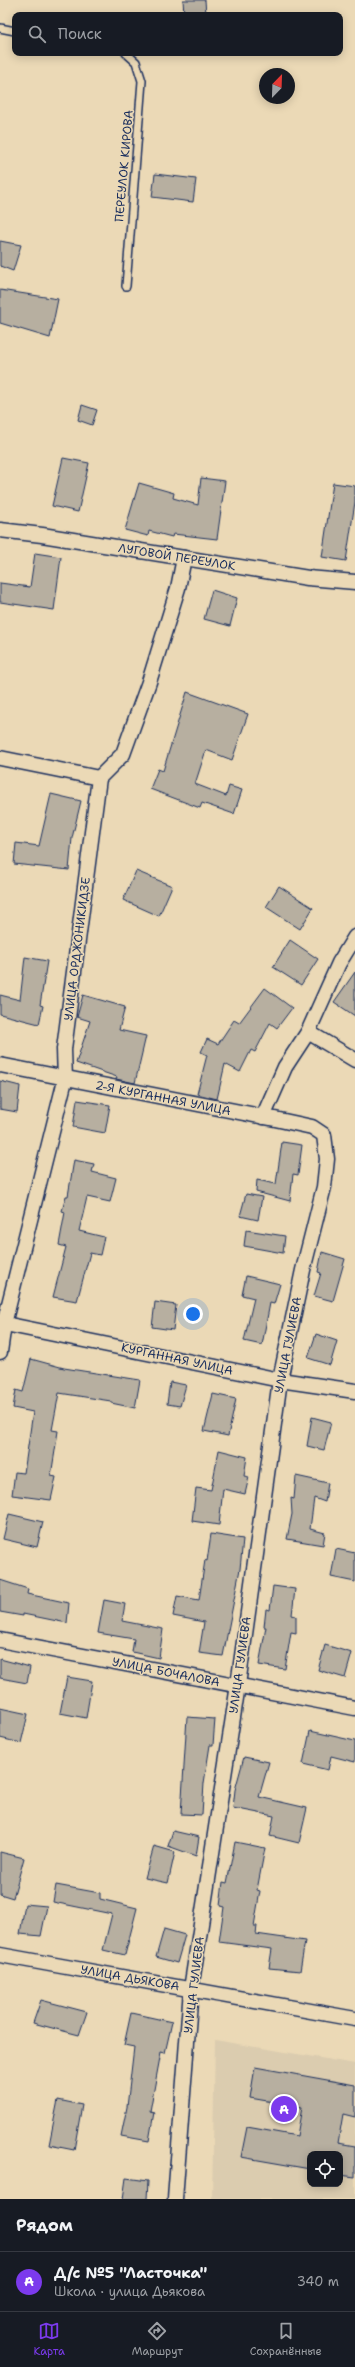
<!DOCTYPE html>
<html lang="ru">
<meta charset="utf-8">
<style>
body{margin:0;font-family:"Shantell Sans",sans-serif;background:#242831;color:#f1f3f6}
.controls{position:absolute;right:12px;bottom:12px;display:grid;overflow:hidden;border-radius:8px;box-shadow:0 2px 10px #0003}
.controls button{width:36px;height:36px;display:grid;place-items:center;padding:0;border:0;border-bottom:1px solid #363941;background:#171b24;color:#f1f3f6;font:20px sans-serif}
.compass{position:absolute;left:259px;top:68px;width:36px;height:36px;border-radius:50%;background:#171b24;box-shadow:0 2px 10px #0003;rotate:23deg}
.you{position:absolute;left:193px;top:1314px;width:14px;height:14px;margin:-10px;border:3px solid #fff;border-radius:50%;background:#1a73e8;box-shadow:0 0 0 6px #1a73e833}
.badge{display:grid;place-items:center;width:26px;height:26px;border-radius:50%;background:#7c3aed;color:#fff;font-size:13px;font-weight:700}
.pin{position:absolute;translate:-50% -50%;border:2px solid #fff;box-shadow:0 1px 4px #0006}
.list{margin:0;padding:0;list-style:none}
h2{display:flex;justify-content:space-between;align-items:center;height:52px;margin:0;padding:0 16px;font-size:17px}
h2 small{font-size:13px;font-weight:400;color:#9ea1a6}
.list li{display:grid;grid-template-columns:26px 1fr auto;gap:12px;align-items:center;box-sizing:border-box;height:60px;padding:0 16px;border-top:1px solid #363941}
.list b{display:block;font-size:15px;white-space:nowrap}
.list p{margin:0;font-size:13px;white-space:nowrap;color:#9ea1a6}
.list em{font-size:13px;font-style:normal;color:#9ea1a6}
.icon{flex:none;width:22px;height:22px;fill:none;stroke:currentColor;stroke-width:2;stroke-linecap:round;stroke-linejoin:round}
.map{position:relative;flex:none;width:355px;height:2199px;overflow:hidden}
.search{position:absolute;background:#171b24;box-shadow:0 2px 10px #0003;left:12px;right:12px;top:12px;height:44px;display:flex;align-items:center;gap:10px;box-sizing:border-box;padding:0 14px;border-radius:8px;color:#9ea1a6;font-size:15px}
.sheet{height:112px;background:#171b24}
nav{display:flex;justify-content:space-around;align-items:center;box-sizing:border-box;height:56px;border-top:1px solid #363941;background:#171b24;font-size:11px;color:#9ea1a6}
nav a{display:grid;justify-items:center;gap:2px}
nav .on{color:#7c3aed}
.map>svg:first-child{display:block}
.built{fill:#dbccaf;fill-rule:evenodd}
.building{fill:#b7afa0;stroke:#1b2f5e}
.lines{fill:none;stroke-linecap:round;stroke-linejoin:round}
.service-casing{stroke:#1b2f5e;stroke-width:10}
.minor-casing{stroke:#1b2f5e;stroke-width:17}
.service{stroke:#ebd9b6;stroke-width:7}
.minor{stroke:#ebd9b6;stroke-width:14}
.labels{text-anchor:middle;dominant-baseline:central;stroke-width:3;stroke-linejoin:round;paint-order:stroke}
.street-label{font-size:12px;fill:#1b2f5e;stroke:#ebd9b6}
</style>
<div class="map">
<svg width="355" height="2199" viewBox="0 0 355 2199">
<rect width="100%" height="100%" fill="#ebd9b6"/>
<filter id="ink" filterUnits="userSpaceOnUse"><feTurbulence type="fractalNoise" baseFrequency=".025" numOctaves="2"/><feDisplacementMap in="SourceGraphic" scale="8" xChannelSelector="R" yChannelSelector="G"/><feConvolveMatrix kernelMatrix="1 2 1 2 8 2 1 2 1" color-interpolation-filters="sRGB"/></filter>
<g filter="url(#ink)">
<path class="built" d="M215 2040 355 2064V2199H212ZM310 2154H340V2184H310Z"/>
<g class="building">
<path d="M183 0H205L206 15H184Z"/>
<path d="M155 174 196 179 193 202 152 197Z"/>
<path d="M0 241 21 245 13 271 0 266Z"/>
<path d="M0 290 58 299 50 338 0 323Z"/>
<path d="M82 405 97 410 92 425 78 420Z"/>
<path d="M63 458 89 463 78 512 52 506Z"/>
<path d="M201 478 225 481 217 539 173 534 172 537 149 531 148 536 125 530 139 483 174 493 173 498 198 505Z"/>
<path d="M333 483 355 486V502L346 561 322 557Z"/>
<path d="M35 553 61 557 54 610 0 602V583L30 587Z"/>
<path d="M212 590 237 598 230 626 204 619Z"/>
<path d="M187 692 248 714 232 760 206 750 195 784 226 796 229 786 242 790 234 814 202 803 200 808 150 789 158 769 163 771Z"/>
<path d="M51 794 81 801 72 838 69 870 14 864 16 843 39 846Z"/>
<path d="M136 871 172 886 159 916 123 900Z"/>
<path d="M279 886 313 908 300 929 266 907Z"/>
<path d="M290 940 318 959 301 985 273 967Z"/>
<path d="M25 957 47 961 40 1005 43 1006 39 1024 0 1014V995L20 1000Z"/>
<path d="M355 972V1016L334 1002Z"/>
<path d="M265 988 292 1008 277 1028 270 1023 255 1052 251 1050 240 1072 225 1064 217 1099 197 1094 207 1055 201 1052 207 1039 218 1044 234 1020 239 1023Z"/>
<path d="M83 995 125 1007 119 1030 146 1036 135 1083 116 1079 117 1077 76 1063 90 1021 77 1017Z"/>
<path d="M0 1081 20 1086 17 1112 0 1109Z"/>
<path d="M77 1100 110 1105 105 1133 73 1127Z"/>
<path d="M282 1142 302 1145 298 1175 293 1174 290 1201 256 1192 257 1180 276 1184Z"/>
<path d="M74 1160 94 1164 92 1172 116 1178 110 1202 87 1197 79 1231 104 1237 100 1255 90 1253 77 1301 53 1297 66 1247 59 1245 65 1212 62 1211 66 1196H68Z"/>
<path d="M246 1194 262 1197 258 1220 240 1216Z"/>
<path d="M246 1230 285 1236 283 1253 244 1246Z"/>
<path d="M322 1252 345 1259 333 1301 314 1296 321 1273 318 1272Z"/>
<path d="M246 1276 280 1284 274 1304 270 1303 262 1345 244 1341 254 1298 242 1295Z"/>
<path d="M155 1302 176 1305 173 1330 152 1327Z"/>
<path d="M316 1334 337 1341 330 1365 308 1358Z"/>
<path d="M31 1359 64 1368 140 1380 135 1408 111 1403V1401L59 1393 52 1430 58 1431 51 1476 56 1477 51 1500 12 1495 15 1472 24 1473 33 1412 13 1408 16 1390 23 1392Z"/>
<path d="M170 1382 186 1385 180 1406 167 1404Z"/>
<path d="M213 1394 236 1399 228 1436 204 1431Z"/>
<path d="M312 1417 331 1422 324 1450 307 1446Z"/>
<path d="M219 1450 247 1457 244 1476 249 1477 245 1494 223 1489 219 1525 192 1521 196 1488 211 1490Z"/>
<path d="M296 1476 328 1483 325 1502 314 1498 310 1529 325 1533 323 1545 287 1539 292 1514 291 1498 294 1499Z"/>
<path d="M9 1514 43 1522 37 1547 3 1539Z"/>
<path d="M211 1534 243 1539 240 1569 223 1656 199 1653 204 1622 173 1616 177 1596 199 1600 205 1560 207 1561Z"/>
<path d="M336 1549 355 1553V1582L331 1577Z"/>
<path d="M0 1580 28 1589 27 1594 69 1603 67 1623 23 1614V1616L0 1612Z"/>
<path d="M273 1586 295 1589 292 1615 296 1616V1633L291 1632 285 1669 259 1665 266 1627H264L266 1609 270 1610Z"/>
<path d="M104 1600 125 1604 122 1621 163 1629 159 1658 132 1652 134 1639 98 1633Z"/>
<path d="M325 1645 352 1653 345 1678 318 1670Z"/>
<path d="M0 1659 30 1667 27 1683 0 1678Z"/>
<path d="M67 1677 92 1681 86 1718 60 1713Z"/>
<path d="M0 1708 28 1714 21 1743 0 1738Z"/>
<path d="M187 1717 215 1719 213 1745H210L204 1783 202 1815 181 1814Z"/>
<path d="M310 1731 355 1741V1762L331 1756 328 1770 303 1764Z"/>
<path d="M244 1757 269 1762 259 1797 307 1808 299 1843 270 1836 274 1816 233 1808 235 1790Z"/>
<path d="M173 1831 199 1837 196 1856 168 1846Z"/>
<path d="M235 1842 265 1848 257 1890 260 1891 254 1926H257L256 1934 305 1941 300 1971 269 1968 272 1949 219 1942 224 1907 220 1906 223 1882 227 1883Z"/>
<path d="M154 1846 175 1852 168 1883 145 1878Z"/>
<path d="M0 1852 24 1858 13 1898 0 1894Z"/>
<path d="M56 1885 100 1893V1899L137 1908 125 1955 103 1950 112 1914 53 1902Z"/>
<path d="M25 1904 47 1906 41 1936 20 1934Z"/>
<path d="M164 1929 185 1935 177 1963 156 1957Z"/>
<path d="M41 2000 87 2012 79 2035 33 2023Z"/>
<path d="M131 2013 172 2022 165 2053 161 2052 150 2111 154 2112 149 2141 121 2136 127 2107 134 2047 124 2045Z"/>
<path d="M255 2067 355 2085V2117L343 2114 338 2143 355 2146V2177L340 2175V2154H310V2169L241 2157 247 2127 297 2136 302 2107 250 2098Z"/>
<path d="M58 2100 82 2105 74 2150 49 2145Z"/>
<path d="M126 2178 148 2181 147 2199H123Z"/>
</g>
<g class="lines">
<g class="service-casing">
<g id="service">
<path d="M0 28 15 31"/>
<path d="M126 286 142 81 136 62 126 53"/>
</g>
</g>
<g class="minor-casing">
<g id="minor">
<path d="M0 530 42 535 308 578 355 582"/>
<path d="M0 758 99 778"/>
<path d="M308 1032 355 1060"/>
<path d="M0 1065 275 1119 312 1127 324 1135 327 1159 324 1187 303 1270 280 1380 238 1685 191 1989 175 2199"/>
<path d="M263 1117 285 1067 308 1032 339 963 355 937"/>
<path d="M0 1323 280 1380 355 1391"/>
<path d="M0 1352 4 1324 65 1080 64 1049 99 778 123 754 149 682 178 588 184 558"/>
<path d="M0 1640 355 1708"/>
<path d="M0 1955 355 2019"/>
</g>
</g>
<use href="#service" class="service"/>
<use href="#minor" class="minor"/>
</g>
</g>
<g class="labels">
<g class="street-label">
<text transform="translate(124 166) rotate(-85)">ПЕРЕУЛОК КИРОВА</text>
<text transform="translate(177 557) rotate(9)">ЛУГОВОЙ ПЕРЕУЛОК</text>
<text transform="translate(77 949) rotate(-83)">УЛИЦА ОРДЖОНИКИДЗЕ</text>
<text transform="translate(163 1098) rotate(11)">2-Я КУРГАННАЯ УЛИЦА</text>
<text transform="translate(288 1345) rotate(-79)">УЛИЦА ГУЛИЕВА</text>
<text transform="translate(177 1359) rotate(12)">КУРГАННАЯ УЛИЦА</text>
<text transform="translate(240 1665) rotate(-82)">УЛИЦА ГУЛИЕВА</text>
<text transform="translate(166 1672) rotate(11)">УЛИЦА БОЧАЛОВА</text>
<text transform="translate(130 1978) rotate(10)">УЛИЦА ДЬЯКОВА</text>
<text transform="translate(194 1985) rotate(-83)">УЛИЦА ГУЛИЕВА</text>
</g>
</g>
</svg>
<div class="controls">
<button><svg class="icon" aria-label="locate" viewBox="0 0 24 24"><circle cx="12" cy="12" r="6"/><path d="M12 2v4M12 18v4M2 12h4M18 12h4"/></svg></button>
</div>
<svg class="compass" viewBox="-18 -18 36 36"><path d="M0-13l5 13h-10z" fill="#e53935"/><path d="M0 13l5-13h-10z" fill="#9ea1a6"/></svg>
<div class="you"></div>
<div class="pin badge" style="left:284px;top:2109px">A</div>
<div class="search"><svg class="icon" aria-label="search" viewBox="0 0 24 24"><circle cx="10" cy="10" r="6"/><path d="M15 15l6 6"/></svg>Поиск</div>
</div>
<section class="sheet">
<h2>Рядом<small></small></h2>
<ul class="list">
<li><span class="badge">A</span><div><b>Д/с №5 &quot;Ласточка&quot;</b><p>Школа · улица Дьякова</p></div><em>340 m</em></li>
</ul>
</section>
<nav>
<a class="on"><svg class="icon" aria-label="map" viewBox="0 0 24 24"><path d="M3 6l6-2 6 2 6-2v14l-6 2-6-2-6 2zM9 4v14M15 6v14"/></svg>Карта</a>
<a><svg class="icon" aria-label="directions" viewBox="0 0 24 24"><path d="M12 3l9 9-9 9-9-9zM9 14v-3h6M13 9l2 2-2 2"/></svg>Маршрут</a>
<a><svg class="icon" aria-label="saved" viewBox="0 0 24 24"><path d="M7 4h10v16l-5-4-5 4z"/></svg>Сохранённые</a>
</nav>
